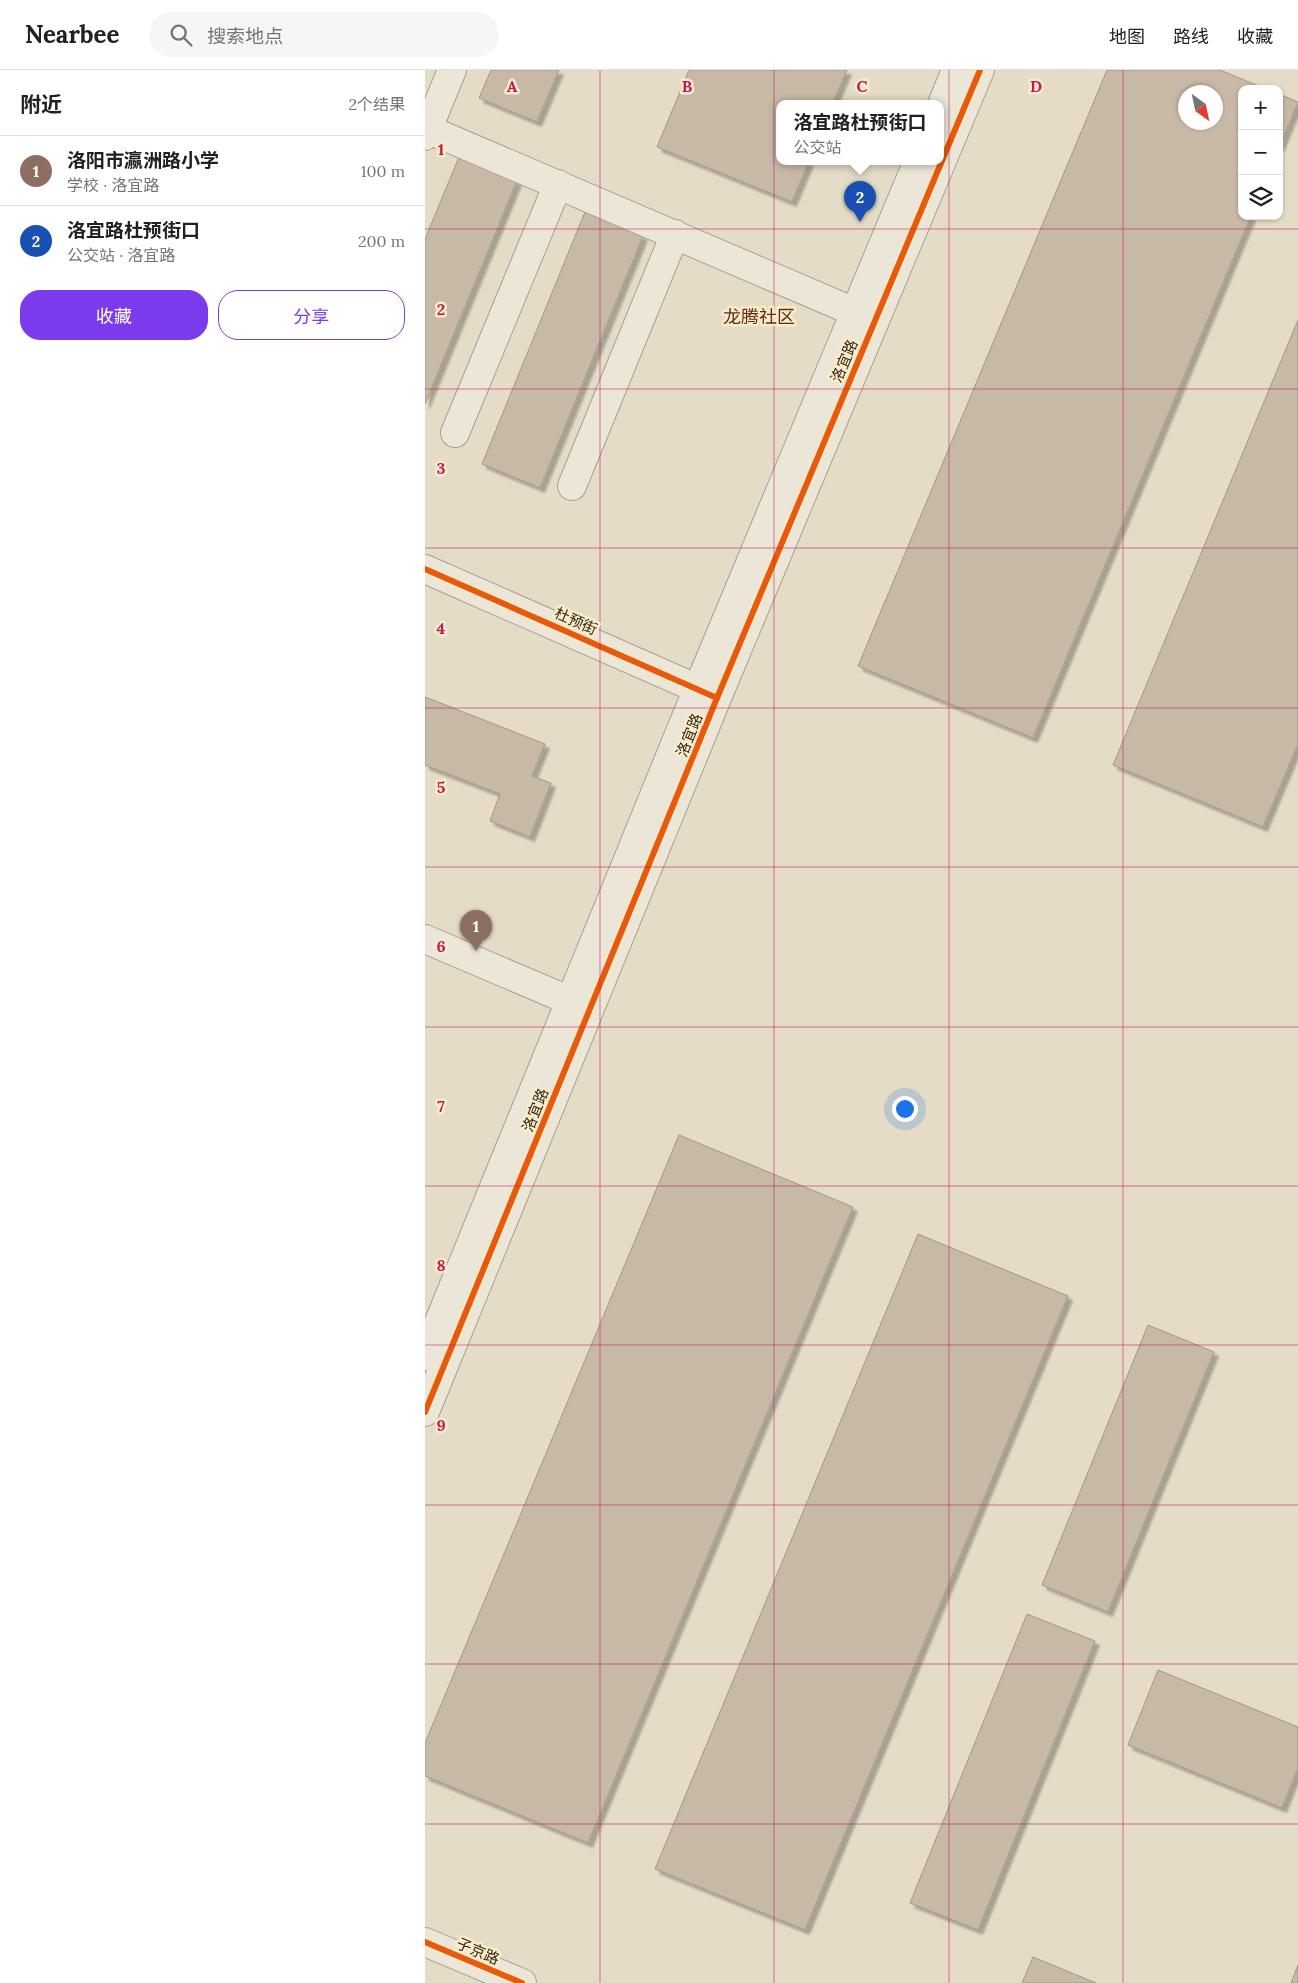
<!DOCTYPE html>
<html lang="zh">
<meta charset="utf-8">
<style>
body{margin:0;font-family:Lora,"Noto Sans SC",serif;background:#f6f6f6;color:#202124}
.controls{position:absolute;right:15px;top:15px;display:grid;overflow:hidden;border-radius:10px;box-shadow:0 1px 4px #0004}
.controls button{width:45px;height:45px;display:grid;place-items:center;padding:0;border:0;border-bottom:1px solid #e0e0e0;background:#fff;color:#202124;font:25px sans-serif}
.compass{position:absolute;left:753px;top:15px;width:45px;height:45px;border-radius:50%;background:#fff;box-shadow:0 1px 4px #0004;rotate:147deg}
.you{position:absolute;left:479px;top:1038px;width:18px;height:18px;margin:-12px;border:4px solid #fff;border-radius:50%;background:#1a73e8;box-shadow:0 0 0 8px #1a73e833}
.badge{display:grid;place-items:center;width:32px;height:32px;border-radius:50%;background:#7c3aed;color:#fff;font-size:16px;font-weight:700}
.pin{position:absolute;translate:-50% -41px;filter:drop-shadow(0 1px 2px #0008)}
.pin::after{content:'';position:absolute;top:26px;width:18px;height:15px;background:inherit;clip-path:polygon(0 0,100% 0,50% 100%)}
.popup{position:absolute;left:351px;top:30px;width:168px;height:65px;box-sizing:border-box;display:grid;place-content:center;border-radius:10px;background:#fff;filter:drop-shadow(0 1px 4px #0005);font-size:16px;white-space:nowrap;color:#757577}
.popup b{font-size:19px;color:#202124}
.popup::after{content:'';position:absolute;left:50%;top:100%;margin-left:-10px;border:10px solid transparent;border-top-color:#fff}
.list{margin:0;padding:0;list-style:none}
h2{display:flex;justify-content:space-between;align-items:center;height:65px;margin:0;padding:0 20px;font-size:21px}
h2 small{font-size:16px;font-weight:400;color:#757577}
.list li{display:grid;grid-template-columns:32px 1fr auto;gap:15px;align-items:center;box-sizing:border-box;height:70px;padding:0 20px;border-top:1px solid #e0e0e0}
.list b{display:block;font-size:19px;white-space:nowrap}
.list p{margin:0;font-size:16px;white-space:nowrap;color:#757577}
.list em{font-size:16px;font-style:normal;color:#757577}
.actions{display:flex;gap:10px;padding:15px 20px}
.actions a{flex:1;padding:11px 0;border:1px solid #7c3aed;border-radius:20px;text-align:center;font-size:18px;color:#7c3aed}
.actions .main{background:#7c3aed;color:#fff}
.icon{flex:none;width:28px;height:28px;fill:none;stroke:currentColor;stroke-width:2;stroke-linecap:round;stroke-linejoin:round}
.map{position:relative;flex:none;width:873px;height:1913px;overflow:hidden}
header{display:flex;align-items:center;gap:30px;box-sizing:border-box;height:70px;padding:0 25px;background:#fff;border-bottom:1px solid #e0e0e0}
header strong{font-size:24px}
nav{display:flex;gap:28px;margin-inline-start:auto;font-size:18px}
.search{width:350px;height:45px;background:#f6f6f6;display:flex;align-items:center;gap:12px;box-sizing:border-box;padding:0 18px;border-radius:28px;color:#757577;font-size:19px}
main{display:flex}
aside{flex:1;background:#fff}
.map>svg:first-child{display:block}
.building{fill:#c8b9a7;stroke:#a39786;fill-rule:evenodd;filter:url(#shadow)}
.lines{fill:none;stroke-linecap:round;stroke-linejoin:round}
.minor-casing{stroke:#a8a090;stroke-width:30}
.minor{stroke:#ece6d9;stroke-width:28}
.cycleway-casing{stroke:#f8ecc9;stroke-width:9}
.cycleway{stroke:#e8590c;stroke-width:6}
.grid{fill:none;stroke:#c2185b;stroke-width:1;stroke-opacity:0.55}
.labels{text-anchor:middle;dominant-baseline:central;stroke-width:5;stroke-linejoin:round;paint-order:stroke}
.street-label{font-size:15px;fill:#362819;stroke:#f8ecc9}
.quarter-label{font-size:18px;fill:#662815;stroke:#f8ecc9}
.grid-label{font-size:16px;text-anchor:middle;font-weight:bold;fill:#c2185b;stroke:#f8ecc9;stroke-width:5;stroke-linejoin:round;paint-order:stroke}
</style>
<header>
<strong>Nearbee</strong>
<div class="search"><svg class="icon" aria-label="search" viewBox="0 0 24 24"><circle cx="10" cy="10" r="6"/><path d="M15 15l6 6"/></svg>搜索地点</div>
<nav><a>地图</a><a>路线</a><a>收藏</a></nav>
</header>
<main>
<aside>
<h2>附近<small>2个结果</small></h2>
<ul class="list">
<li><span class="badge" style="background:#8d6e63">1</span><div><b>洛阳市瀛洲路小学</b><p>学校 · 洛宜路</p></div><em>100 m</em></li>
<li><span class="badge" style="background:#1a4fb4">2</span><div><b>洛宜路杜预街口</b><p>公交站 · 洛宜路</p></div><em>200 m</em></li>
</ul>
<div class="actions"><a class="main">收藏</a><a>分享</a></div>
</aside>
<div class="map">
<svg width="873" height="1913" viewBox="0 0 873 1913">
<defs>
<filter id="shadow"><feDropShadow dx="4.5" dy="4.5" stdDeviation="1" flood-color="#0004"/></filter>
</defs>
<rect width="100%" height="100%" fill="#e4dcc6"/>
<g class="building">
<path d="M66 0H134L112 52 54 28Z"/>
<path d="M264 0H422L408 33H355V91H384L367 132 232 77Z"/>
<path d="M682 0H795L841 19H817V146H826L608 668 433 596ZM761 22H791V52H761Z"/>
<path d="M854 24 873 32 854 78Z"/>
<path d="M34 87 92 111 0 334V169Z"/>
<path d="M160 142 218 166 115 418 57 394Z"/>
<path d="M873 250V674L838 757 688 695Z"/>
<path d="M0 627 120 674 107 706 126 713 105 767 65 751 75 724 0 695Z"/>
<path d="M254 1065 428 1137 163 1773 0 1706V1673Z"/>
<path d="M493 1164 643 1226 380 1860 230 1799Z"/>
<path d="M723 1255 789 1282 683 1542 617 1515Z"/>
<path d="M602 1544 670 1571 553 1860 485 1833Z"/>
<path d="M733 1600 873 1657V1698L857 1738 703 1675Z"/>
<path d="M608 1887 671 1913H597Z"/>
<path d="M873 1895V1913H866Z"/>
</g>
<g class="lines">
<g class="minor-casing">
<g id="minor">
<path d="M515 39 531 0"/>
<path d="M0 58 446 249"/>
<path d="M0 66 27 0"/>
<path d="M30 363 133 114"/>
<path d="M147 416 250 164"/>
<path d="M0 499 289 626"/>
<path d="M0 869 162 938"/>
<path d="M0 1286 273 618 493 91"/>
<path d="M0 1342 292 628 555 0"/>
<path d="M0 1872 97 1913"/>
</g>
</g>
<use href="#minor" class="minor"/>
<g class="cycleway-casing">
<g id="cycleway">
<path d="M0 499 292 628"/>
<path d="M0 1342 292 628 555 0"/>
<path d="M0 1872 97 1913"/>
</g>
</g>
<use href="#cycleway" class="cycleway"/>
</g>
<path class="grid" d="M175 0V1913M349 0V1913M524 0V1913M698 0V1913M0 159H873M0 319H873M0 478H873M0 638H873M0 797H873M0 957H873M0 1116H873M0 1275H873M0 1435H873M0 1594H873M0 1754H873"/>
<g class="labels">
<g class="street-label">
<text transform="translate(419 291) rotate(-67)">洛宜路</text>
<text transform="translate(151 551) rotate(24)">杜预街</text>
<text transform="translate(264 665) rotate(-68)">洛宜路</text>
<text transform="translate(110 1040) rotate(-68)">洛宜路</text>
<text transform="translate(53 1881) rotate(23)">子京路</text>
</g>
<g class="quarter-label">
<text x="334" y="246">龙腾社区</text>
</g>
</g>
<g class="grid-label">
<text x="87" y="22">A</text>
<text x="262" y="22">B</text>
<text x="437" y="22">C</text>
<text x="611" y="22">D</text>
<text x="16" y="85">1</text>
<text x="16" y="245">2</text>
<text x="16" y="404">3</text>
<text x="16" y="564">4</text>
<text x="16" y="723">5</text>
<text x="16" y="882">6</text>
<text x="16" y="1042">7</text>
<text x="16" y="1201">8</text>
<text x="16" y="1361">9</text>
</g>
</svg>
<div class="controls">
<button>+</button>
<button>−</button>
<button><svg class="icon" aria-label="layers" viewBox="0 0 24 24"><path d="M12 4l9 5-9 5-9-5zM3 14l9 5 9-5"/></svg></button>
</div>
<svg class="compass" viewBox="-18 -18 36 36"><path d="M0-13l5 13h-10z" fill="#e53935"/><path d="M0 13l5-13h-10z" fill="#757577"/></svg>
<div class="you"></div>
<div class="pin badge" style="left:51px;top:881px;background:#8d6e63">1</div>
<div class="pin badge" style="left:435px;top:152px;background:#1a4fb4">2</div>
<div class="popup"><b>洛宜路杜预街口</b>公交站</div>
</div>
</main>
